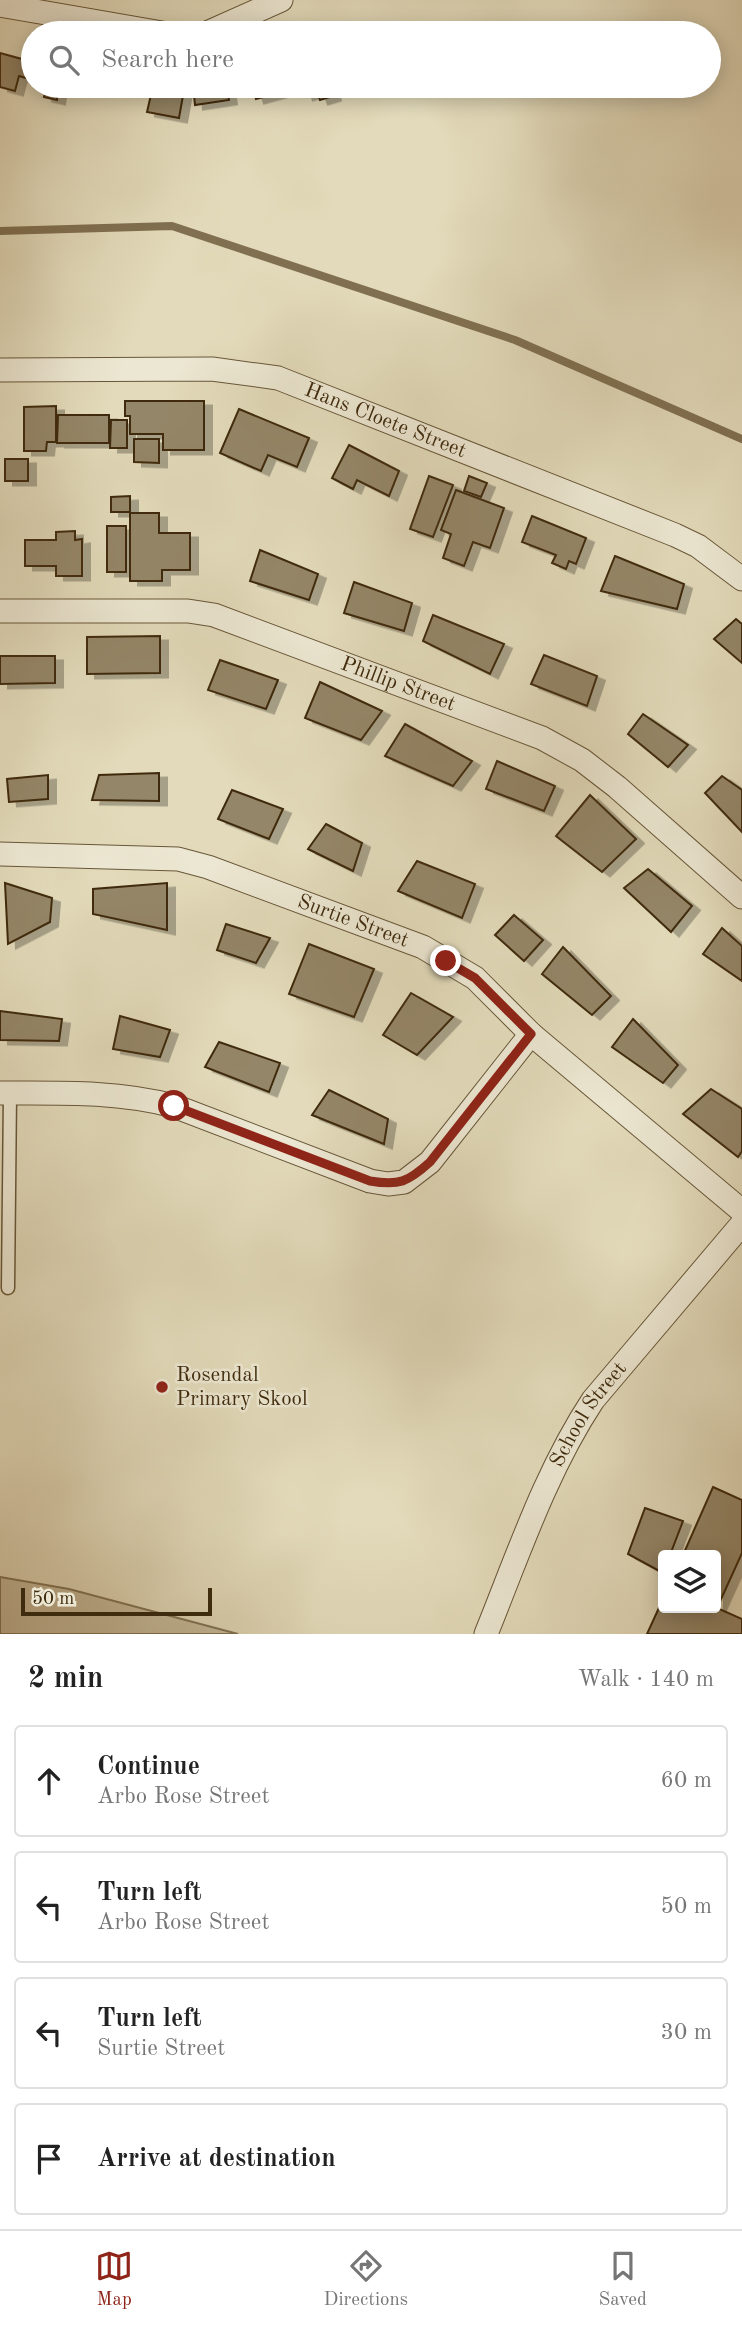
<!DOCTYPE html>
<meta charset="utf-8">
<style>
body{margin:0;font-family:"Old Standard TT",serif;background:#f6f6f6;color:#222}
.controls{position:absolute;right:21px;bottom:21px;display:grid;overflow:hidden;border-radius:7px;box-shadow:0 4px 18px #0003}
.controls button{width:63px;height:63px;display:grid;place-items:center;padding:0;border:0;border-bottom:2px solid #e0e0e0;background:#fff;color:#222;font:35px sans-serif}
.scale{position:absolute;left:21px;bottom:18px;width:191px;box-sizing:border-box;padding-left:7px;border:4px solid #3f2b0d;border-top:0;font-size:19px;line-height:24px;white-space:nowrap;color:#3f2b0d;-webkit-text-stroke:5px #ece7d2;paint-order:stroke}
.stop{position:absolute;width:21px;height:21px;margin:-16px;border:5px solid #8f2418;border-radius:50%;background:#fff}
.stop.end{background:#8f2418;border-color:#fff;box-shadow:0 2px 7px #0008}
.list{margin:0;padding:0;list-style:none}
h2{display:flex;justify-content:space-between;align-items:center;height:91px;margin:0;padding:0 28px;font-size:30px}
h2 small{font-size:23px;font-weight:400;color:#767676}
.list li{display:grid;grid-template-columns:46px 1fr auto;gap:21px;align-items:center;box-sizing:border-box;height:112px;margin:0 14px 14px;padding:0 14px;border:2px solid #e0e0e0;border-radius:7px}
.list b{display:block;font-size:26px;white-space:nowrap}
.list p{margin:0;font-size:23px;white-space:nowrap;color:#767676}
.list em{font-size:23px;font-style:normal;color:#767676}
.icon{flex:none;width:38px;height:38px;fill:none;stroke:currentColor;stroke-width:2;stroke-linecap:round;stroke-linejoin:round}
.map{position:relative;flex:none;width:742px;height:1634px;overflow:hidden}
.search{position:absolute;background:#fff;box-shadow:0 4px 18px #0003;left:21px;right:21px;top:21px;height:77px;display:flex;align-items:center;gap:18px;box-sizing:border-box;padding:0 24px;border-radius:38px;color:#767676;font-size:26px}
.sheet{height:595px;background:#fff}
nav{display:flex;justify-content:space-around;align-items:center;box-sizing:border-box;height:98px;border-top:2px solid #e0e0e0;background:#fff;font-size:19px;color:#767676}
nav a{display:grid;justify-items:center;gap:4px}
nav .on{color:#8f2418}
.map>svg:first-child{display:block}
.green{fill:#c6bc9d;stroke:#827455;stroke-width:2}
.lines{fill:none;stroke-linecap:round;stroke-linejoin:round}
.stream{stroke:#807051;stroke-width:8}
.building{fill:#948667;stroke:#3f2b0d;stroke-width:2;filter:url(#shadow)}
.service-casing{stroke:#685738;stroke-width:15}
.minor-casing{stroke:#685738;stroke-width:25}
.service{stroke:#ece7d2;stroke-width:12}
.minor{stroke:#ece7d2;stroke-width:23}
.route{stroke:#8f2418;stroke-width:9}
.poi-dot{fill:#8f2418;stroke:#ece7d2;stroke-width:2.5}
.labels{text-anchor:middle;dominant-baseline:central;stroke-width:5;stroke-linejoin:round;paint-order:stroke}
.street-label{font-size:21px;fill:#3f2b0d;stroke:#ece7d2}
.poi-label{font-size:21px;fill:#3f2b0d;stroke:#ece7d2;text-anchor:start}
</style>
<div class="map">
<svg width="742" height="1634" viewBox="0 0 742 1634">
<defs>
<filter id="shadow"><feDropShadow dx="8" dy="4.5" stdDeviation="0" flood-color="#0004"/></filter>
</defs>
<rect width="100%" height="100%" fill="#e2daba"/>
<filter id="stains"><feTurbulence type="fractalNoise" baseFrequency=".00286" numOctaves="4"/><feColorMatrix values="0 0 0 0 .2 0 0 0 0 .09 0 0 0 0 .02 0 0 0 .5 -.17"/></filter>
<radialGradient id="worn" r=".72"><stop offset=".6" stop-color="#630" stop-opacity="0"/><stop offset="1" stop-color="#630" stop-opacity=".3"/></radialGradient>
<path class="green" d="M0 1577 69 1589 238 1634H0Z"/>
<g class="lines">
<path class="stream" d="M0 231 172 226 515 340 742 439"/>
</g>
<g class="building">
<path d="M0 53 33 62 29 79 19 76 15 91 0 87Z"/>
<path d="M47 86H59L57 100 44 97Z"/>
<path d="M92 86H124V89Z"/>
<path d="M153 86 184 90 179 118 147 112Z"/>
<path d="M193 86H227L229 100 195 105Z"/>
<path d="M252 86H276L278 93 256 99Z"/>
<path d="M301 86H330L333 96 320 100 317 92 305 96Z"/>
<path d="M125 401H204V450H163V434H130V416H125Z"/>
<path d="M56 406V442H47L46 451H24V407Z"/>
<path d="M239 409 309 438 297 467 268 455 261 471 220 453Z"/>
<path d="M58 415H109V443H57Z"/>
<path d="M111 420H127V448H110Z"/>
<path d="M134 439H159V463L134 462Z"/>
<path d="M349 445 399 471 389 496 357 480 353 489 332 478Z"/>
<rect x="5" y="459" width="23" height="22"/>
<path d="M429 476 453 485 433 537 410 529Z"/>
<path d="M469 476 487 483 481 497 464 491Z"/>
<path d="M456 490 504 508 490 548 473 542 464 566 443 558 451 534 441 530Z"/>
<path d="M130 496V512H111V497Z"/>
<path d="M130 513H159V533H190V570H162V581H130Z"/>
<path d="M532 516 586 538 576 564 569 561 566 569 552 563 556 555 522 542Z"/>
<rect x="107" y="526" width="19" height="46"/>
<path d="M75 531V540L82 539V576H56V566H25V540H56V532Z"/>
<path d="M260 550 318 574 309 600 250 581Z"/>
<path d="M615 556 684 584 677 609 601 591Z"/>
<path d="M354 582 412 603 404 631 344 613Z"/>
<path d="M433 615 504 644 490 674 423 641Z"/>
<path d="M736 619 742 624V663L714 639Z"/>
<path d="M160 636V673L87 674V637Z"/>
<path d="M544 655 597 676 587 706 531 684Z"/>
<path d="M0 656H55V683L0 684Z"/>
<path d="M220 660 278 680 266 709 208 690Z"/>
<path d="M320 682 382 711 361 740 305 718Z"/>
<path d="M643 714 688 745 668 767 628 734Z"/>
<path d="M405 724 472 761 453 786 385 756Z"/>
<path d="M497 761 555 786 544 811 486 789Z"/>
<path d="M159 773V801L92 800 99 775Z"/>
<path d="M48 775V799L9 802 7 779Z"/>
<path d="M722 776 742 790V832L705 793Z"/>
<path d="M232 790 283 809 269 839 218 819Z"/>
<path d="M590 795 636 839 602 872 556 836Z"/>
<path d="M326 824 362 843 353 871 308 849Z"/>
<path d="M417 861 475 884 462 918 398 891Z"/>
<path d="M648 869 692 906 671 932 624 888Z"/>
<path d="M5 883 52 898 50 922 8 944Z"/>
<path d="M167 883V930L93 914V889Z"/>
<path d="M514 915 543 940 524 961 495 935Z"/>
<path d="M226 924 270 938 256 963 217 950Z"/>
<path d="M722 928 742 946V981L703 954Z"/>
<path d="M309 944 374 969 354 1017 289 994Z"/>
<path d="M563 947 611 996 592 1015 542 974Z"/>
<path d="M411 993 453 1017 417 1055 383 1035Z"/>
<path d="M0 1011 62 1019 59 1041 0 1040Z"/>
<path d="M120 1016 170 1030 160 1057 113 1049Z"/>
<path d="M633 1019 678 1065 663 1083 612 1047Z"/>
<path d="M219 1042 280 1063 269 1092 205 1067Z"/>
<path d="M711 1089 742 1109V1151L738 1157 683 1114Z"/>
<path d="M329 1090 388 1119 384 1144 312 1115Z"/>
<path d="M713 1487 742 1500V1553L717 1608 742 1619V1634H647L663 1599V1608H716V1555H683Z"/>
<path d="M645 1508 683 1521 670 1555H663V1573L628 1554Z"/>
</g>
<g class="lines">
<g class="service-casing">
<path id="service" d="M8 1288 10 1093"/>
</g>
<g class="minor-casing">
<g id="minor">
<path d="M0 5 162 33"/>
<path d="M207 33 281 0"/>
<path id="s1" d="M0 370 212 369 278 378 675 535 698 546 742 579"/>
<path id="s2" d="M0 611H188L214 615 542 738 582 760 617 787 742 897"/>
<path id="s3" d="M0 854 178 859 208 867 423 947 475 978 531 1034 742 1211"/>
<path d="M0 1093C59 1093 117 1091 174 1106L370 1181 388 1184 404 1182 430 1162 531 1034"/>
<path id="s4" d="M486 1634C518 1555 546 1471 593 1400L742 1224"/>
</g>
</g>
<use href="#service" class="service"/>
<use href="#minor" class="minor"/>
</g>
<g class="lines">
<path class="route" d="M174 1106 370 1181C399 1186 408 1182 430 1162L531 1034 475 978 446 961"/>
</g>
<circle class="poi-dot" cx="162" cy="1387" r="7"/>
<g class="labels">
<g class="street-label">
<text stroke="none"><textPath href="#s1" startOffset="394">Hans Cloete Street</textPath></text>
<text stroke="none"><textPath href="#s2" startOffset="411">Phillip Street</textPath></text>
<text stroke="none"><textPath href="#s3" startOffset="364">Surtie Street</textPath></text>
<text stroke="none"><textPath href="#s4" startOffset="243">School Street</textPath></text>
</g>
<g class="poi-label">
<text x="176" y="1375">Rosendal<tspan x="176" dy="24">Primary Skool</tspan></text>
</g>
</g>
<rect width="100%" height="100%" filter="url(#stains)"/>
<rect width="100%" height="100%" fill="url(#worn)"/>
</svg>
<div class="controls">
<button><svg class="icon" aria-label="layers" viewBox="0 0 24 24"><path d="M12 4l9 5-9 5-9-5zM3 14l9 5 9-5"/></svg></button>
</div>
<div class="scale">50 m</div>
<div class="stop" style="left:174px;top:1106px"></div>
<div class="stop end" style="left:446px;top:961px"></div>
<div class="search"><svg class="icon" aria-label="search" viewBox="0 0 24 24"><circle cx="10" cy="10" r="6"/><path d="M15 15l6 6"/></svg>Search here</div>
</div>
<section class="sheet">
<h2>2 min<small>Walk · 140 m</small></h2>
<ul class="list">
<li><svg class="icon" aria-label="ahead" viewBox="0 0 24 24"><path d="M12 20V5M6 11l6-6 6 6"/></svg><div><b>Continue</b><p>Arbo Rose Street</p></div><em>60 m</em></li>
<li><svg class="icon" aria-label="left" viewBox="0 0 24 24"><path d="M17 20v-9H6M10 6l-5 5 5 5"/></svg><div><b>Turn left</b><p>Arbo Rose Street</p></div><em>50 m</em></li>
<li><svg class="icon" aria-label="left" viewBox="0 0 24 24"><path d="M17 20v-9H6M10 6l-5 5 5 5"/></svg><div><b>Turn left</b><p>Surtie Street</p></div><em>30 m</em></li>
<li><svg class="icon" aria-label="arrive" viewBox="0 0 24 24"><path d="M6 21V4h12l-3 4 3 4H6"/></svg><div><b>Arrive at destination</b></div></li>
</ul>
</section>
<nav>
<a class="on"><svg class="icon" aria-label="map" viewBox="0 0 24 24"><path d="M3 6l6-2 6 2 6-2v14l-6 2-6-2-6 2zM9 4v14M15 6v14"/></svg>Map</a>
<a><svg class="icon" aria-label="directions" viewBox="0 0 24 24"><path d="M12 3l9 9-9 9-9-9zM9 14v-3h6M13 9l2 2-2 2"/></svg>Directions</a>
<a><svg class="icon" aria-label="saved" viewBox="0 0 24 24"><path d="M7 4h10v16l-5-4-5 4z"/></svg>Saved</a>
</nav>
